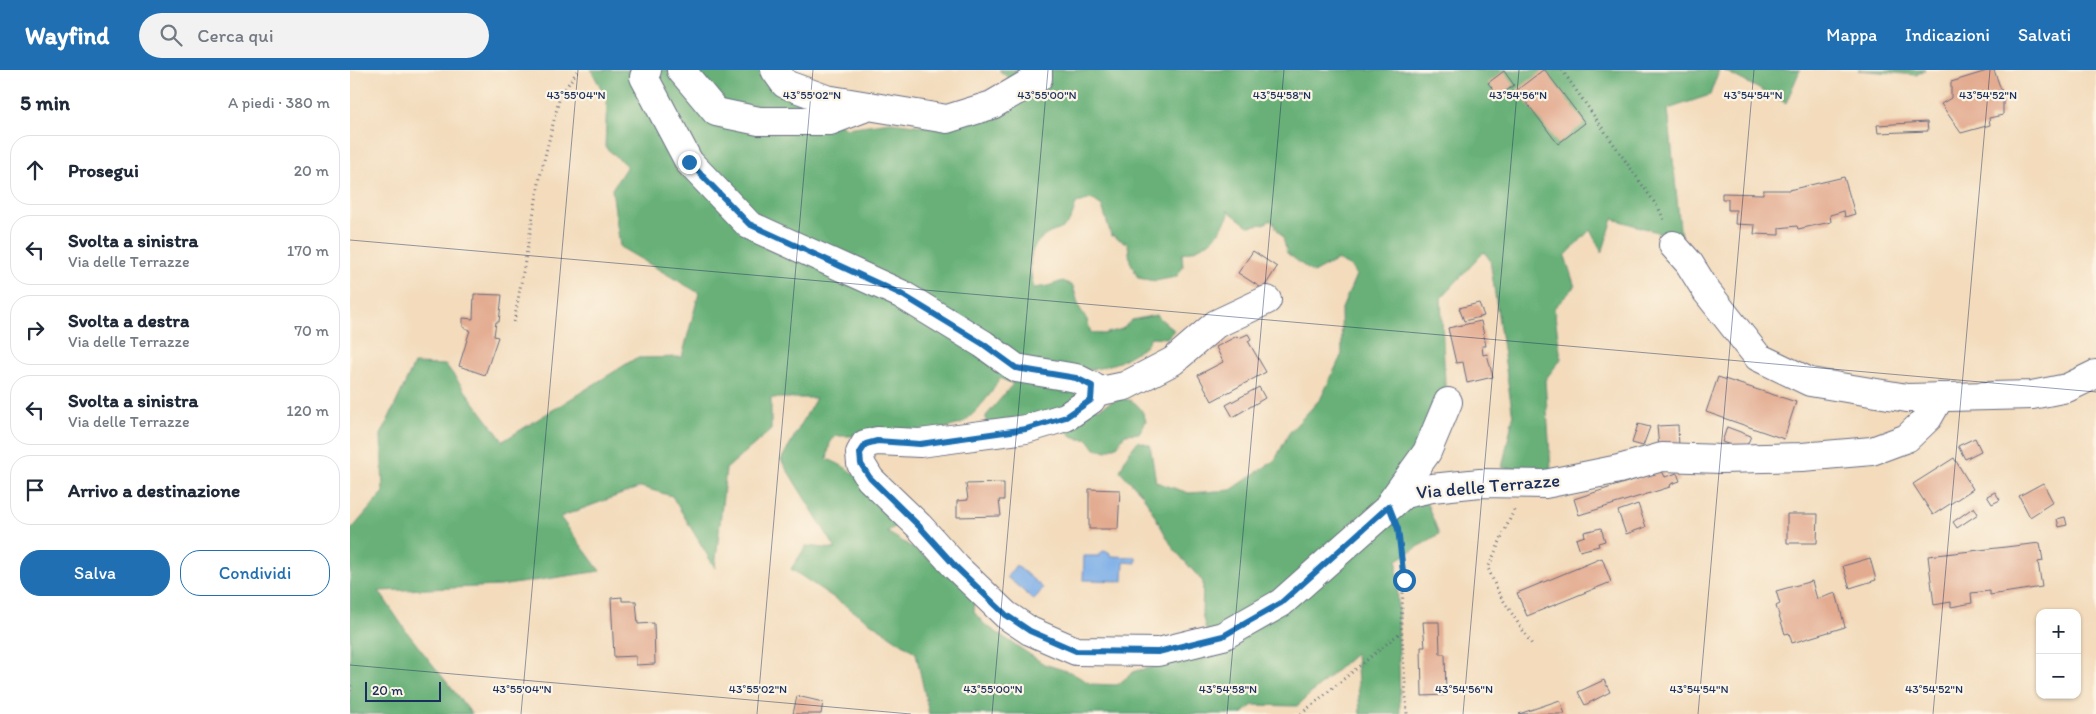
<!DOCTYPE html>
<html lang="it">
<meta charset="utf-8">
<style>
body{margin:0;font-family:Itim,sans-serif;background:#f2f2f3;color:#1f2937}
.controls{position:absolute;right:15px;bottom:15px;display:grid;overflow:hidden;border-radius:10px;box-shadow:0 1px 4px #0004}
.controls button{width:45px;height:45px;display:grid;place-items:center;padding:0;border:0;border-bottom:1px solid #e0e1e3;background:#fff;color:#1f2937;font:25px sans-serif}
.scale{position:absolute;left:15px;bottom:12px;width:76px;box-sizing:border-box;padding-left:5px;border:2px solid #1b2f5e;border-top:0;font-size:14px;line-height:18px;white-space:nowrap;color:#1b2f5e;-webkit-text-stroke:4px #fcf5e5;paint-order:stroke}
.stop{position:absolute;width:15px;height:15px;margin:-11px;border:4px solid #1f6fb2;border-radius:50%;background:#fff}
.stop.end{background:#1f6fb2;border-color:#fff;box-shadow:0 1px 5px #0008}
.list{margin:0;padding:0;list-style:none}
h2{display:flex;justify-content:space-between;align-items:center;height:65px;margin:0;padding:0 20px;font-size:21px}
h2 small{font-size:16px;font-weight:400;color:#747a83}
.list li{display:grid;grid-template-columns:32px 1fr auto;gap:15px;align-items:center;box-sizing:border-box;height:70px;margin:0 10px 10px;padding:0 10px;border:1px solid #e0e1e3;border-radius:20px}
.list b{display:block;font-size:19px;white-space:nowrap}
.list p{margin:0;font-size:16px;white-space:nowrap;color:#747a83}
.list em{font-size:16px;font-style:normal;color:#747a83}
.actions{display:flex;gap:10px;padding:15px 20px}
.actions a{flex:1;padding:11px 0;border:1px solid #1f6fb2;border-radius:20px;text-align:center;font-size:18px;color:#1f6fb2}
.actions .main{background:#1f6fb2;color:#fff}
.icon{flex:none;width:28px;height:28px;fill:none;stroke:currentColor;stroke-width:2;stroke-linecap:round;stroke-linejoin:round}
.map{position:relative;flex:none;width:1746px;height:644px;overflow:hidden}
header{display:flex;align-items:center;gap:30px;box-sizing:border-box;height:70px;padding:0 25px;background:#1f6fb2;color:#fff}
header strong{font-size:24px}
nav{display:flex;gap:28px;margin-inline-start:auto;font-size:18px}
.search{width:350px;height:45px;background:#f2f2f3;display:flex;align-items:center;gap:12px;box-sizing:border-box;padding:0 18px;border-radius:28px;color:#747a83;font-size:19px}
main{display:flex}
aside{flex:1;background:#fff}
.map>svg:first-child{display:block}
.forest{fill:#67b078;stroke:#41706b;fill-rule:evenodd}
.water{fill:#7caee8;stroke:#4c6ea3}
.building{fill:#e3ac91}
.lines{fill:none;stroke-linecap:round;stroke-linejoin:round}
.minor-casing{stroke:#676b7f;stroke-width:30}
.path{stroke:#676b7f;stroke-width:3;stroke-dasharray:1 4;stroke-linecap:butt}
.minor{stroke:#fff;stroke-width:28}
.route{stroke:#1f6fb2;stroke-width:6}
.ticks{fill:none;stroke:#1b2f5e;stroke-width:1;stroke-opacity:0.45}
.labels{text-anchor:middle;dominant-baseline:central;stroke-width:4.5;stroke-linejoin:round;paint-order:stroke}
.street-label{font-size:19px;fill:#1b2f5e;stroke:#fcf5e5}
.ticks-label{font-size:12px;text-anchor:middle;fill:#1b2f5e;stroke:#fcf5e5;stroke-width:4.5;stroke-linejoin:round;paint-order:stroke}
</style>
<header>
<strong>Wayfind</strong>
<div class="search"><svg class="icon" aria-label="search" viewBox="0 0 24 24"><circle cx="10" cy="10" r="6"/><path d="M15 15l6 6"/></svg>Cerca qui</div>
<nav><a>Mappa</a><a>Indicazioni</a><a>Salvati</a></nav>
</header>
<main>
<aside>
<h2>5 min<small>A piedi · 380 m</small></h2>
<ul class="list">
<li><svg class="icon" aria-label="ahead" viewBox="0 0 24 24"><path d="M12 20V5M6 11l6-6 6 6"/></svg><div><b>Prosegui</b></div><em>20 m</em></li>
<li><svg class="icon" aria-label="left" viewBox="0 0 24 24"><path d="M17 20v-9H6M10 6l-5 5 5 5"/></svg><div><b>Svolta a sinistra</b><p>Via delle Terrazze</p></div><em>170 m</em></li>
<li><svg class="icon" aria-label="right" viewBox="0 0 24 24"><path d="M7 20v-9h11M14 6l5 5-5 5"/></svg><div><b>Svolta a destra</b><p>Via delle Terrazze</p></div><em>70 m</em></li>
<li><svg class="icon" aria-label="left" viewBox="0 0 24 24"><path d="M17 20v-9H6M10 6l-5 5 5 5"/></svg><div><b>Svolta a sinistra</b><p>Via delle Terrazze</p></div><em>120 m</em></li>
<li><svg class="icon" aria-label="arrive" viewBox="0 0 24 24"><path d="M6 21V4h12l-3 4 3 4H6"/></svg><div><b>Arrivo a destinazione</b></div></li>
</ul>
<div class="actions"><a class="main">Salva</a><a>Condividi</a></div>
</aside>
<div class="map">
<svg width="1746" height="644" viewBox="0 0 1746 644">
<rect width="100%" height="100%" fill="#fcf5e5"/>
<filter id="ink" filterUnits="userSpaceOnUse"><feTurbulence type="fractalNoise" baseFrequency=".02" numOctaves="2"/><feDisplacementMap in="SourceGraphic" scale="10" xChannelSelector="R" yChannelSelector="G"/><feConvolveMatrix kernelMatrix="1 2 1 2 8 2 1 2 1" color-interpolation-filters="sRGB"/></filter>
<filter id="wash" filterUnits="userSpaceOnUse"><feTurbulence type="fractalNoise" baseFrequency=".0096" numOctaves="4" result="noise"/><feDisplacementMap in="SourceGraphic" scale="20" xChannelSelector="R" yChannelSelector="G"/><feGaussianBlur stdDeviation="1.12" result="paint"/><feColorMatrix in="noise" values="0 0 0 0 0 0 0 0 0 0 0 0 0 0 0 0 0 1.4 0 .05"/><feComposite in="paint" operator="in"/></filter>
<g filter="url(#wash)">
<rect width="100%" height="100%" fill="#f3dbbc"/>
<g class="forest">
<path d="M241 0H412L496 58 541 52 580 57 663 12 649 0H1369L1360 25 1318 39 1331 169 1263 149 1252 183 1240 160 1215 186 1225 217 1204 238 1211 289 1195 310 1201 400 1152 398 1163 347 1140 190 1134 182 1091 228 1097 355 1068 411 1089 464 1047 490 1050 644H1010L1006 583 947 636 903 635 892 644H579L566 583 441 499 456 476 486 479 431 390 466 328H421V360L376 399 365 498 322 426 291 417 210 447 250 501 150 516 29 521 56 561 122 644H0V461L33 423 31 365 64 294 96 295 153 371 286 288 332 287 349 223 270 177 262 119 277 96 255 77 257 29ZM742 129 752 136 761 165 778 174 780 191 788 208 805 211 826 207 833 197 832 184C859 176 866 169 879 145L877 140 898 156 914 154 921 150 933 168 937 183 963 203 987 190 1001 197 1006 205 991 241 992 284 971 328 939 363 925 390 881 420 839 423 806 412 800 375 788 371 777 385 770 401 793 425 823 478 853 512 852 544 862 584 785 601 767 615 741 614 720 602 694 594 634 554 624 542 625 527C598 501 569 481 537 462L550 453C527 428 509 400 477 389L480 373 485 366H503L520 361 573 365 613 353 627 340 641 323 650 308 663 314 636 346V357L711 355C719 364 725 371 738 369L745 379 757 381 768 375 775 364 789 363 796 351C792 337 783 326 766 330 760 332 754 336 748 339L730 321 676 314 668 294 723 302 750 298 769 292 795 277 801 267 817 268 824 260 806 245 782 250 772 259 754 264 741 263 737 250 729 237 723 216 713 211 698 216 684 218C678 196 676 175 700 163 704 161 711 160 714 157 722 151 724 141 726 133Z"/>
<path d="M1373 0H1450L1436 33Z"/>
<path d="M1508 0H1575L1566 5Z"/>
</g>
<g class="water">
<path d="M753 481 759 482 761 486 786 487V493L774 492 773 511 733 510 734 486H749Z"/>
<path d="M666 495 693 518 684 530 657 507Z"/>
</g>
<g id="blocks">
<g class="building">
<path d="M1193 0H1195L1235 53 1208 74 1167 20Z"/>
<path d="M1640 0H1644L1653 25V45L1639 48 1640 55 1611 63 1591 34 1601 28V12Z"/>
<path d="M1154 1 1164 15 1149 27 1138 13Z"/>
<path d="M1577 52 1578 61 1528 63 1527 55Z"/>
<path d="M1494 107 1505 144 1495 147 1494 141 1480 145 1481 152 1448 159 1447 156 1429 158V165L1404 164 1405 155 1385 154 1386 140H1378V129H1372V123L1413 124V120H1439Z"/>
<path d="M903 181 927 197 913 219 888 203Z"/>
<path d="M124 224 152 225 149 252H146L144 266 148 267 135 305 109 296 120 260 113 257V248L123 249Z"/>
<path d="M1129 233 1134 246 1114 251 1109 238Z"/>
<path d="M1131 251 1136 276H1132L1133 285 1137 284 1143 307 1117 313 1113 292 1106 293 1098 258Z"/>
<path d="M898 264 901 269 898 271 916 302 862 331 848 305 873 292 866 277 887 266 889 268Z"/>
<path d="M1368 307 1446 332 1434 369 1356 342Z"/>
<path d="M909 317 915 328 883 347 876 335Z"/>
<path d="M1288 354 1300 357 1293 376 1282 373Z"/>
<path d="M1328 355 1329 378 1309 379 1307 356Z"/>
<path d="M1377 357 1401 366 1395 380 1372 372Z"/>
<path d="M1625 368 1631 381 1615 389 1608 376Z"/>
<path d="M1604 388 1623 419 1583 445 1563 414Z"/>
<path d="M1312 401 1315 407 1327 403 1330 411 1321 414 1320 417 1229 445 1224 429Z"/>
<path d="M654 413V430H649L651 446 607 447V431L618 430 616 414Z"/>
<path d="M1693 413 1703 432 1680 447 1669 426Z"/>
<path d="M739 419 770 420 768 459H739Z"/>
<path d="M1645 422 1650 430 1642 434 1637 426Z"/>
<path d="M1288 434 1296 457 1276 464 1268 441Z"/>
<path d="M1624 437 1628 444 1607 458 1603 452Z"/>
<path d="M1437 444H1468L1467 473H1437Z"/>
<path d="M1715 447 1717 455 1709 457 1707 449Z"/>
<path d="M1251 458 1255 471 1248 473 1249 476 1230 481 1226 469 1235 466 1234 462Z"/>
<path d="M1690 473 1693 491 1688 492 1692 517 1640 525V521L1621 523 1622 533 1601 537V532L1584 535 1578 486Z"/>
<path d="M1252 488 1261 512 1177 546 1167 523Z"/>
<path d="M1520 488 1526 510 1500 518 1493 496Z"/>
<path d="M1462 511 1467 529 1486 523 1495 557 1442 573 1439 563 1435 564 1426 536 1430 534 1426 521Z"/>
<path d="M272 527V531H286L288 554 304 553 305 594 286 595V586L264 587 261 528Z"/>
<path d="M1073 552H1089L1090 584H1095L1096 625 1072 626 1071 577H1075Z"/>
<path d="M1254 610 1260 622 1235 635 1228 622Z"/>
<path d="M447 626 473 632 471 644H443Z"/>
<path d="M1210 630 1215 644H1169Z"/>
</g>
</g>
</g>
<g filter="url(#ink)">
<use href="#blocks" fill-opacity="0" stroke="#676b7f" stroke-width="1"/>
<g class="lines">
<g class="minor-casing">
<g id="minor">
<path d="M297 0 294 7 339 92 399 155 551 224 633 274 666 298 726 308 742 316 741 330 716 347 676 359 570 373 527 371 515 374 510 383 511 394 520 409 569 456 606 497 656 545 680 561 726 581 808 582 873 566 931 533 1054 424 1082 418 1130 413 1195 414 1269 399 1312 387 1371 389 1452 387 1522 381 1557 368 1578 348 1590 327"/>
<path d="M331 0 366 42 409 51H480L519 36"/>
<path d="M425 0 435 14 476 29 597 49 642 35 688 8V0"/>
<path d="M1323 175 1339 193 1357 222 1408 287 1460 312 1557 328 1682 325 1717 318 1746 304"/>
<path d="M741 323 775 316 823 291 866 254 917 230"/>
<path d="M1041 432 1077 382 1098 332"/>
</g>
</g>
<g class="path">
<path d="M1212 0 1309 139 1314 150"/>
<path d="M164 252 191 102 210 26 228 0"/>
<path d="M1164 440 1138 498 1148 522 1183 576"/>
<path d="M1049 463 1054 509 1051 551 1057 644"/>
<path d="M0 615V625"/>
<path d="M951 644 1051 562"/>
</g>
<use href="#minor" class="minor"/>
</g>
</g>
<g class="lines" filter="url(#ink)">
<path class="route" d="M339 92 399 154 551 224 633 274 666 298 726 308 742 316 741 330 716 347 676 359 570 374 527 371 516 374 510 383 511 394 520 408 569 456 606 497 656 545 680 561 726 581 808 582 873 566 931 533 1039 436 1048 459 1054 510"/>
</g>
<path class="ticks" d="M0 170 1746 322M0 595 561 644M171 644 228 0M407 644 463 0M642 644 698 0M877 644 934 0M1113 644 1169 0M1348 644 1404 0M1583 644 1640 0"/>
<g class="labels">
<g class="street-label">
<text transform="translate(1138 416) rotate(-5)">Via delle Terrazze</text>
</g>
</g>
<g class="ticks-label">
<text x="226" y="29">43°55'04"N</text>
<text x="462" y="29">43°55'02"N</text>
<text x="697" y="29">43°55'00"N</text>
<text x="932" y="29">43°54'58"N</text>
<text x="1168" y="29">43°54'56"N</text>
<text x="1403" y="29">43°54'54"N</text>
<text x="1638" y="29">43°54'52"N</text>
<text x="172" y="623">43°55'04"N</text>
<text x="408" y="623">43°55'02"N</text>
<text x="643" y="623">43°55'00"N</text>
<text x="878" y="623">43°54'58"N</text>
<text x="1114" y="623">43°54'56"N</text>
<text x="1349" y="623">43°54'54"N</text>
<text x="1584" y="623">43°54'52"N</text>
</g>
</svg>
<div class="controls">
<button>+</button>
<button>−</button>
</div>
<div class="scale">20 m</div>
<div class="stop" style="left:1054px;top:510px"></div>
<div class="stop end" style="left:339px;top:92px"></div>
</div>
</main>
